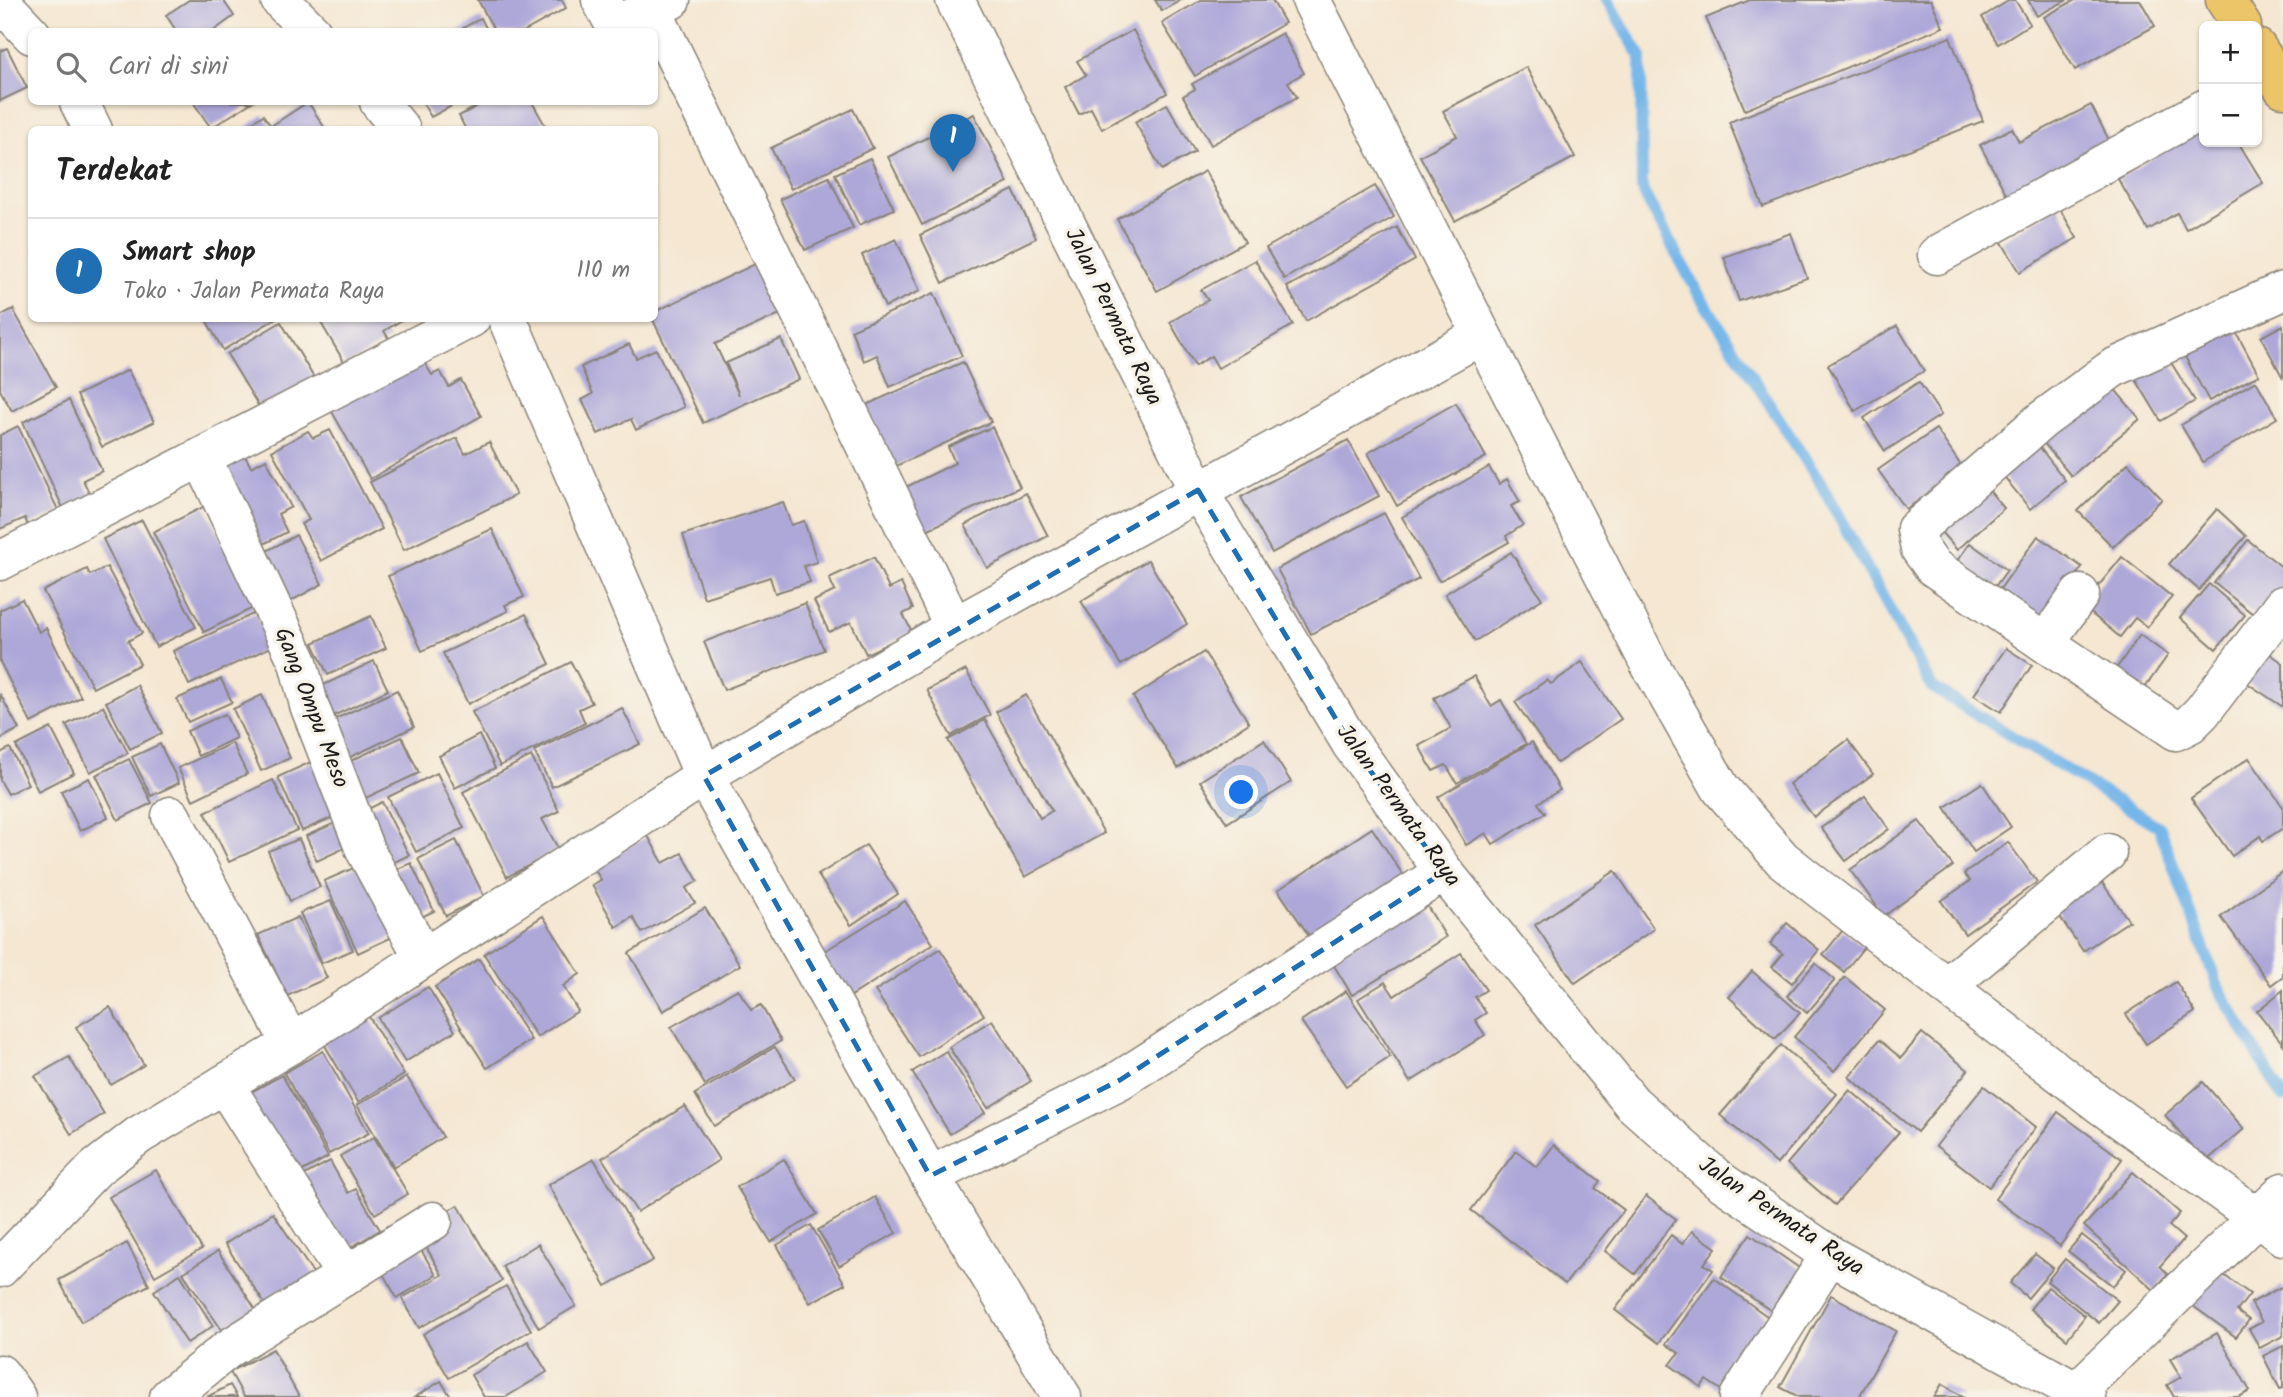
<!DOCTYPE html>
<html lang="id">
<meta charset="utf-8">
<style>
body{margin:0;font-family:Kalam,sans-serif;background:#f2f2f2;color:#222}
.controls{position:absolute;right:21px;top:21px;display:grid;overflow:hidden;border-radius:10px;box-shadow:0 2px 5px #0004}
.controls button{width:63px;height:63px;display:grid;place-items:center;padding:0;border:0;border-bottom:2px solid #e0e0e0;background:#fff;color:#222;font:35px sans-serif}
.you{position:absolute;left:1242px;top:793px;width:24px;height:24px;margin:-18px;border:5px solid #fff;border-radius:50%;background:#1a73e8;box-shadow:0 0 0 10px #1a73e833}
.badge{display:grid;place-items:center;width:46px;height:46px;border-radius:50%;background:#1f6fb2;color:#fff;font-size:23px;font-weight:700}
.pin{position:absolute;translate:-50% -58px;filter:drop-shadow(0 2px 4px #0008)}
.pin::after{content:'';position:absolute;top:37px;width:24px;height:21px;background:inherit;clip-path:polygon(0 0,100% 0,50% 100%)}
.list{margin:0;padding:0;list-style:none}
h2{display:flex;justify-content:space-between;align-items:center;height:91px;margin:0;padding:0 28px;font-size:30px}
h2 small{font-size:23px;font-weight:400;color:#767676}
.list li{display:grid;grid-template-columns:46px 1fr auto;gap:21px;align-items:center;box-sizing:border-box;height:105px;padding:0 28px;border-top:2px solid #e0e0e0}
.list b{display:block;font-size:26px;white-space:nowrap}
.list p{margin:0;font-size:23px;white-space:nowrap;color:#767676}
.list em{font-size:23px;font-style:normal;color:#767676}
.icon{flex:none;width:38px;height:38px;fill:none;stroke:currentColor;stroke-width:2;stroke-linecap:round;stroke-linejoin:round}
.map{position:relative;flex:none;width:2283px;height:1397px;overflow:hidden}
.search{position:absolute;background:#fff;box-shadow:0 2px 5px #0004;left:28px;top:28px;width:630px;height:77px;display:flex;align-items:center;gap:18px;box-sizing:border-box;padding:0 24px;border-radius:10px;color:#767676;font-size:26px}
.panel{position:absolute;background:#fff;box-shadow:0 2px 5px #0004;left:28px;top:126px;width:630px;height:196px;border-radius:10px}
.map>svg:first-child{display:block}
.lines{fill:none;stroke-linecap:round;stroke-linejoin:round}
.stream{stroke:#75b6e9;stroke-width:12}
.building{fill:#aea8d9}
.minor-casing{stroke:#888277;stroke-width:41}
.major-casing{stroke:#888277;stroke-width:41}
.minor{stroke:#fff;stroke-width:38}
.major{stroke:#edc569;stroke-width:38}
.marked{fill:none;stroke:#1f6fb2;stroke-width:5;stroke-dasharray:14 9;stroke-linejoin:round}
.labels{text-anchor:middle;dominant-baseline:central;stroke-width:7;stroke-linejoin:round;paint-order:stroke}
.street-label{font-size:23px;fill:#1c1c1c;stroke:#f7f3e8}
</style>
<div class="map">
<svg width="2283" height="1397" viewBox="0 0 2283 1397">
<rect width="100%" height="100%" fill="#f7f3e8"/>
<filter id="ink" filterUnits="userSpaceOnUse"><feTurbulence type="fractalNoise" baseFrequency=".0143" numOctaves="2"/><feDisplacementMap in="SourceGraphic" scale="14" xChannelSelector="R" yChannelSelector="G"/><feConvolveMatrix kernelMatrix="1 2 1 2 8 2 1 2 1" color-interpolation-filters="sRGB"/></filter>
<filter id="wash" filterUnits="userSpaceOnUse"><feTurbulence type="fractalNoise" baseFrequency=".00686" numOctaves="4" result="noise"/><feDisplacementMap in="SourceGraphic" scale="28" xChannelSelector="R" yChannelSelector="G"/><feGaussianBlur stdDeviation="1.57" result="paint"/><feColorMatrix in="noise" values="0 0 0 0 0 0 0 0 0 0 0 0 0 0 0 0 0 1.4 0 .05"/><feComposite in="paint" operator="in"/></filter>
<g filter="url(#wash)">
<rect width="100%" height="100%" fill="#f5e7d2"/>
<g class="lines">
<path class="stream" d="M1607 0 1641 57 1642 190 1698 293 1821 484 1932 687 2159 827 2218 987 2283 1097"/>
</g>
<g id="blocks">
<g class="building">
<path d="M189 0H223L234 16 212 32H177L166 15Z"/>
<path d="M478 0H562L566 8 523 32H495Z"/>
<path d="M1155 0H1181L1162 11Z"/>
<path d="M1201 0H1272L1285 23 1195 76 1162 23Z"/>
<path d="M1750 0H1931L1943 27 1745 110 1706 18Z"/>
<path d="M2010 0H2015L2030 24 1998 44 1982 17Z"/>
<path d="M2028 0H2067L2037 16Z"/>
<path d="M2075 0H2140L2155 26 2075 70 2044 17Z"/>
<path d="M481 18 488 32H456Z"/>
<path d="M1133 30 1167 93 1102 129 1091 108 1079 114 1065 87 1086 75 1077 61Z"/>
<path d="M1282 33 1304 73 1288 82 1297 97 1211 145 1183 96 1195 89 1192 84Z"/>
<path d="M1950 37 1983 121 1763 207 1729 122Z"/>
<path d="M7 48 27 88 0 101V51Z"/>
<path d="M1526 67 1575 157 1455 221 1420 156 1457 136 1443 111Z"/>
<path d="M193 102H252L211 128Z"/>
<path d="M308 102 326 130H242L263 115 271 126Z"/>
<path d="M422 102H459L431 117Z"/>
<path d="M485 102H532L546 127 541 130H466L459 116Z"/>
<path d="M1167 104 1195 152 1162 170 1135 122Z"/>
<path d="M2091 105 2114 150 2011 203 1980 145 2012 128 2019 142Z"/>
<path d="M853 109 873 148 791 189 771 148Z"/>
<path d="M974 114 1008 183 922 225 888 157Z"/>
<path d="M2204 128V142H2238L2263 183 2186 229 2177 213 2148 230 2118 179Z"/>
<path d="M870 158 894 209 859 225 835 174Z"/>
<path d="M1205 171 1245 242 1157 291 1117 219Z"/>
<path d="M829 177 853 228 805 250 780 199Z"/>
<path d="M1375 186 1394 217 1284 279 1266 248Z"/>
<path d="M1013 190 1036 238 943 283 920 235Z"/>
<path d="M2058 206 2077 238 2020 272 2001 241Z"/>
<path d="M1397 227 1415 260 1306 321 1287 287Z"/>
<path d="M1791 233 1807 278 1739 301 1724 257Z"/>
<path d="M896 239 920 291 885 307 862 255Z"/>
<path d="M1255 260 1293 325 1218 368 1211 356 1195 366 1170 322 1208 300 1201 290Z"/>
<path d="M755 264 780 314 715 344 739 395 726 363 781 339 799 379 703 423 652 318 654 312Z"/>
<path d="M934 293 962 356 890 387 877 355 864 361 851 330Z"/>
<path d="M13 309 56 387 12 411 0 390V316Z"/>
<path d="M205 318H277L223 350Z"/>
<path d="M318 318H405L384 331 389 339 346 365Z"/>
<path d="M2229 319 2259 375 2209 401 2179 346Z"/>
<path d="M281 322 314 378 261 410 227 354Z"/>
<path d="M2283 325V378L2261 337Z"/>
<path d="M1897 326 1924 371 1855 411 1828 365Z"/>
<path d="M629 344 636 358 656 349 684 407 636 430 631 419 598 434 582 400 593 394 581 367Z"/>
<path d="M2165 353 2195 401 2161 421 2132 373Z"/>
<path d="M422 359 432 375 440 371 449 387 461 380 481 416 370 479 331 410Z"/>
<path d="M963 362 991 422 894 467 866 405Z"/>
<path d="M128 370 154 422 102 447 77 395Z"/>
<path d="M2106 379 2140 419 2071 476 2038 436Z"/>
<path d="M2256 381 2277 418 2203 462 2181 425Z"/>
<path d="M1919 382 1941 415 1885 451 1864 418Z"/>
<path d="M69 400 102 471 83 480 91 497 64 510 23 422Z"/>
<path d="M1456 403 1486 457 1397 506 1368 453Z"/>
<path d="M18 426 59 512 28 526 25 518 0 529V435Z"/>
<path d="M992 427 1020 487 918 534 898 491 955 463 948 447Z"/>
<path d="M1936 429 1964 470 1906 509 1878 470Z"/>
<path d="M330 430 382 529 321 561 301 524 309 520 272 451 308 431 313 438Z"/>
<path d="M457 438 465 454 489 442 516 495 404 550 370 482Z"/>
<path d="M1348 440 1379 496 1272 553 1241 497Z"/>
<path d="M2034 440 2065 480 2030 509 1998 469Z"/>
<path d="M244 454 251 467 266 459 291 507 278 514 287 532 244 554 203 475Z"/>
<path d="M2128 463 2162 499 2113 547 2078 511Z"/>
<path d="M1489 467 1499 484 1507 479 1520 502 1511 506 1523 525 1506 536 1509 542 1439 581 1402 517Z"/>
<path d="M1980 480 2004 508 1957 550 1933 523Z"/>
<path d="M1026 493 1048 536 987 568 965 525Z"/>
<path d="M783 502 791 525 804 521 817 562 804 566 810 582 775 593 770 577 704 598 683 535Z"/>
<path d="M205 506 255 607 204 632 153 532Z"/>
<path d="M2217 509 2246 536 2199 590 2169 564Z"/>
<path d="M1384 513 1419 579 1311 634 1277 569Z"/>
<path d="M142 520 196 627 156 647 103 539Z"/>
<path d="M492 529 524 597 505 605 508 611 422 651 388 576Z"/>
<path d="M296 535 322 584 275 610 248 561Z"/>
<path d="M2038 536 2082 567 2034 635 1990 603Z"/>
<path d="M2248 540 2283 568V594L2262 621 2214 583Z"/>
<path d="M1970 543 2007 570 1983 603 1946 576Z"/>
<path d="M1511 552 1542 599 1475 641 1445 594Z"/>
<path d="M874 557 889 589 901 583 913 609 903 614 912 632 866 654 851 622 829 632 814 601 835 591 829 578Z"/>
<path d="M2122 557 2172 597 2147 627 2135 618 2120 637 2082 606Z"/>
<path d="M1148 560 1187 624 1121 665 1081 601Z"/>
<path d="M107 567 142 633 128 641 140 664 93 688 43 591 87 569 90 575Z"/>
<path d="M2209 584 2245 615 2216 649 2180 618Z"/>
<path d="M22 599 39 632 46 628 81 697 31 723 0 662V610Z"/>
<path d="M805 603 824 650 724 690 704 642Z"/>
<path d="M255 613 271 647 189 685 173 651Z"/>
<path d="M526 614 550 664 468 704 443 653Z"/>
<path d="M371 616 386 648 328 675 313 643Z"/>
<path d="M2140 635 2168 655 2134 703 2106 683Z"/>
<path d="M2006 648 2032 665 2001 712 1974 695Z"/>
<path d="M2262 648 2283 663V707L2241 679Z"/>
<path d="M1204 652 1249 723 1178 768 1133 697Z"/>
<path d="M374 661 388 690 329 718 315 689Z"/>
<path d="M571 662 592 703 579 709 585 723 500 766 472 712Z"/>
<path d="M1582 662 1621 719 1557 763 1515 702 1547 680 1551 684Z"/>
<path d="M966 670 990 715 951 736 927 690Z"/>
<path d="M1474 676 1491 706 1501 700 1526 744 1457 783 1446 765 1433 771 1419 746 1451 728 1434 698Z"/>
<path d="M221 679 232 702 188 722 177 699Z"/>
<path d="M137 685 162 733 130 749 106 702Z"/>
<path d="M397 690 414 727 338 763 320 726Z"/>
<path d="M0 694 19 729 0 739Z"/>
<path d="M262 695 290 758 261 771 233 709Z"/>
<path d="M1026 695 1104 833 1025 877 948 740 985 720 1040 818 1052 811 996 712Z"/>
<path d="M103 706 128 753 90 772 66 725Z"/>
<path d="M622 708 640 744 552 787 534 751Z"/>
<path d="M225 714 236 738 198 756 187 731Z"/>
<path d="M51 728 74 773 38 791 16 746Z"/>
<path d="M479 735 495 768 455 788 439 756Z"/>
<path d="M402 737 419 773 355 803 337 767Z"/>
<path d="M1264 740 1291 782 1227 823 1200 781Z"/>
<path d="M1848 740 1873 774 1814 817 1789 784Z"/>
<path d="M1532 742 1560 790 1538 803 1545 813 1493 844 1486 833 1466 845 1438 797Z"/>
<path d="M232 743 247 774 193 800 178 768Z"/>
<path d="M160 744 179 783 151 796 132 757Z"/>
<path d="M10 748 28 784 8 794 0 780V753Z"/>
<path d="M531 756 559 811 542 819 559 850 507 877 463 792Z"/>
<path d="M2249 758 2283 807V828L2263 841 2260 836 2232 856 2191 798Z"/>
<path d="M129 759 152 803 118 820 96 775Z"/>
<path d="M315 760 340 814 302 831 278 777Z"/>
<path d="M437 773 464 828 416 852 388 797Z"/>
<path d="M89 778 108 817 80 831 61 791Z"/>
<path d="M273 780 297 830 229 862 205 812Z"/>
<path d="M1982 783 2011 827 1974 852 1945 807Z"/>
<path d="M1865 796 1889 829 1846 861 1821 828Z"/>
<path d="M382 802 409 855 380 869 354 816Z"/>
<path d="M344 819 355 843 317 861 306 836Z"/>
<path d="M1919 821 1953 866 1884 916 1850 870Z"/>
<path d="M1372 828 1405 878 1312 940 1278 890Z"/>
<path d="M648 836 663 863 682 853 698 881 686 888 695 903 642 933 633 917 616 927 592 885 601 880 593 867Z"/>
<path d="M299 839 320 887 290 901 268 851Z"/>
<path d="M456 840 484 896 446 916 418 859Z"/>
<path d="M2008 842 2037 882 1965 934 1941 901 1970 881 1964 874Z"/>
<path d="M866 845 898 894 851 925 818 875Z"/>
<path d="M365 863 399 934 358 953 324 881Z"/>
<path d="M411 863 434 911 405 925 382 876Z"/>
<path d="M1615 871 1654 929 1575 983 1535 925Z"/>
<path d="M2283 871V976L2271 985 2221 917Z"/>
<path d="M2099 878 2129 921 2083 951 2054 908Z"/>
<path d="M331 901 353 950 322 963 300 913Z"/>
<path d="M905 901 933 944 848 998 820 954Z"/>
<path d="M1424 901 1446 937 1352 995 1330 959Z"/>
<path d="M705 908 740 965 663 1011 629 953Z"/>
<path d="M543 916 580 974 563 986 578 1011 537 1037 484 954Z"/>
<path d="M298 917 327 978 287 996 258 935Z"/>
<path d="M1787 923 1819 950 1792 983 1772 967 1783 954 1770 944Z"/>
<path d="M1843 930 1864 947 1844 972 1823 955Z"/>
<path d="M940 949 984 1015 919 1057 875 991Z"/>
<path d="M1461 953 1486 990 1475 997 1486 1013 1475 1020 1485 1035 1410 1082 1358 999 1385 982 1394 996Z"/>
<path d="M479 959 531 1040 487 1068 435 987Z"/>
<path d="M1815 963 1835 980 1807 1013 1787 996Z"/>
<path d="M1752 971 1800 1013 1775 1039 1729 997Z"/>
<path d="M1845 977 1885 1010 1834 1071 1794 1037Z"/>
<path d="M2176 982 2195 1012 2146 1044 2126 1014Z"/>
<path d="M428 987 455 1031 405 1062 378 1018Z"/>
<path d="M738 989 751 1010 761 1005 781 1041 705 1085 671 1027Z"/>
<path d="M2283 990V1044L2257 1011Z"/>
<path d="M1346 991 1390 1057 1346 1086 1301 1021Z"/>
<path d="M110 1007 144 1065 111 1085 76 1027Z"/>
<path d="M368 1015 404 1075 358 1102 323 1042Z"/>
<path d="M992 1020 1031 1081 988 1108 949 1047Z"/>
<path d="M1922 1033 1968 1070 1917 1132 1849 1077 1879 1040 1901 1058Z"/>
<path d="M1781 1045 1837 1094 1777 1164 1720 1115Z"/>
<path d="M775 1047 795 1079 714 1126 695 1094Z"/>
<path d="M323 1051 369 1133 329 1154 284 1073Z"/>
<path d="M946 1051 985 1113 950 1134 912 1072Z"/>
<path d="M69 1057 104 1114 71 1134 35 1076Z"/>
<path d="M282 1075 328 1157 273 1187 242 1097Z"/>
<path d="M407 1077 443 1137 394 1167 357 1105Z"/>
<path d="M2203 1082 2244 1129 2205 1162 2165 1115Z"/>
<path d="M1984 1086 2036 1127 1989 1187 1936 1146Z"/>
<path d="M1850 1090 1899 1132 1835 1205 1787 1164Z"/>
<path d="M685 1106 719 1160 637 1212 602 1158Z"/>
<path d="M2058 1112 2122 1159 2060 1246 1995 1199Z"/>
<path d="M374 1137 408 1194 375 1214 340 1156Z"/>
<path d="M1554 1145 1600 1181 1595 1188 1624 1210 1565 1284 1471 1210 1516 1151 1537 1167Z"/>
<path d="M594 1159 653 1260 606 1286 548 1185Z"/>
<path d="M784 1159 817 1214 771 1242 737 1187Z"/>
<path d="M330 1161 348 1193 356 1189 380 1230 331 1259 297 1179Z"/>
<path d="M156 1170 202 1249 155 1276 109 1197Z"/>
<path d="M2133 1172 2180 1213 2169 1226 2184 1239 2160 1266 2168 1274 2154 1290 2084 1226Z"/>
<path d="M1646 1196 1676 1219 1635 1274 1605 1251Z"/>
<path d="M875 1197 896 1233 839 1266 818 1230Z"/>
<path d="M458 1205 502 1281 419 1328 402 1298 442 1275 416 1229Z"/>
<path d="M273 1213 315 1276 267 1307 225 1244Z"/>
<path d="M811 1225 845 1284 810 1303 777 1245Z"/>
<path d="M409 1230 436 1275 397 1298 371 1253Z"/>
<path d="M1692 1231 1716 1248 1704 1264 1713 1270 1659 1343 1615 1310 1671 1235 1682 1244Z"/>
<path d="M1750 1234 1805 1272 1776 1314 1721 1277Z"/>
<path d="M2082 1235 2126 1270 2113 1286 2068 1251Z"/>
<path d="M127 1243 149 1285 81 1322 59 1280Z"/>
<path d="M538 1244 576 1306 539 1328 502 1266Z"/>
<path d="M218 1251 263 1321 230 1342 183 1273Z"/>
<path d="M2035 1254 2053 1268 2028 1298 2010 1283Z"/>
<path d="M2065 1259 2118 1301 2099 1323 2047 1281Z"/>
<path d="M2218 1271 2250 1294 2237 1311 2249 1320 2236 1337 2193 1306Z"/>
<path d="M180 1274 213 1326 187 1343 154 1291Z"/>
<path d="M1714 1278 1771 1319 1721 1390 1706 1380 1701 1387 1670 1365 1679 1353 1666 1344Z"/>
<path d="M506 1286 531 1330 449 1378 423 1334Z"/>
<path d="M2283 1286V1336L2260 1348 2249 1329 2262 1322 2251 1303Z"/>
<path d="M2048 1287 2085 1316 2067 1339 2030 1309Z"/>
<path d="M1831 1295 1896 1331 1859 1397H1799L1780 1387Z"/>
<path d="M2217 1333 2250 1391 2239 1397H2174L2167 1385 2181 1377 2170 1359Z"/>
<path d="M528 1341 547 1372 506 1397H484L471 1375Z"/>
<path d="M2283 1346V1388L2280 1389 2263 1356Z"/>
<path d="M273 1349 299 1397H244L230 1372Z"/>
<path d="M441 1381 451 1397H415Z"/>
<path d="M1942 1384 1963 1397H1934Z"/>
<path d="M230 1385 237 1397H207Z"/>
</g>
</g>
</g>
<g filter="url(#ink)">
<use href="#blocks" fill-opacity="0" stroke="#888277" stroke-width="2"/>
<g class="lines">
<g class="minor-casing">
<g id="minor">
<path d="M280 0 312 32"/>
<path d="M601 0 612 20 617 24 652 10"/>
<path d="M671 0 652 10 954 627"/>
<path d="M955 0 1198 490 1351 744 1444 872 1632 1103 1719 1180 1830 1255 2086 1397"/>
<path d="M1311 0 1649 663 1721 789 1782 859 1816 886 2098 1103 2283 1236"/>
<path d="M0 1 32 35"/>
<path d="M79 102 93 130"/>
<path d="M379 102 401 130"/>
<path d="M1937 255 2204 109"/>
<path d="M507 318 704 776 930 1176 1062 1397"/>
<path d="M202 458 298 662 309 705 365 850 423 957"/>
<path d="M0 561 471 318"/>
<path d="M2080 594 2045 643 1933 567 1920 549 1916 529 2042 420 2113 368 2283 291"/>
<path d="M2045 643 2176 731 2190 724 2202 712 2283 605"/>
<path d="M171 816 291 1044"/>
<path d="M1947 986 2107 853"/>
<path d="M224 1084 346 1276"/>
<path d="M930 1176 1120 1080 1444 872"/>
<path d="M0 1268 96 1168 139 1135 291 1044 704 776 954 627 1480 336"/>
<path d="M0 1374 16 1397"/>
<path d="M2077 1391 2283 1192"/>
<path d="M169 1397 228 1349 433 1221"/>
<path d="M1739 1397 1830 1255"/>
</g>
</g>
<g class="major-casing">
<g id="major">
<path d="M2225 0 2242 26"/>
<path d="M2257 48 2283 88"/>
</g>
</g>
<use href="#minor" class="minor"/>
<use href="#major" class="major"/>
</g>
</g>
<path class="marked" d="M1198 490 1351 744 1444 872 1120 1080 930 1176 704 776Z"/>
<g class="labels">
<g class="street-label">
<text transform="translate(1113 317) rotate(64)">Jalan Permata Raya</text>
<text transform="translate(311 708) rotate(69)">Gang Ompu Meso</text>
<text transform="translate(1398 806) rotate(54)">Jalan Permata Raya</text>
<text transform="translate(1781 1217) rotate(34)">Jalan Permata Raya</text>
</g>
</g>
</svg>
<div class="controls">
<button>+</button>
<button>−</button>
</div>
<div class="you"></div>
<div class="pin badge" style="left:953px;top:172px">1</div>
<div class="search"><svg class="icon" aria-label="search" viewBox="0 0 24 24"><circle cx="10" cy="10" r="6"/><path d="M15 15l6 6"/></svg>Cari di sini</div>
<section class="panel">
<h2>Terdekat<small></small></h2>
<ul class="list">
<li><span class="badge">1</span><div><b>Smart shop</b><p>Toko · Jalan Permata Raya</p></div><em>110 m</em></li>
</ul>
</section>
</div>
